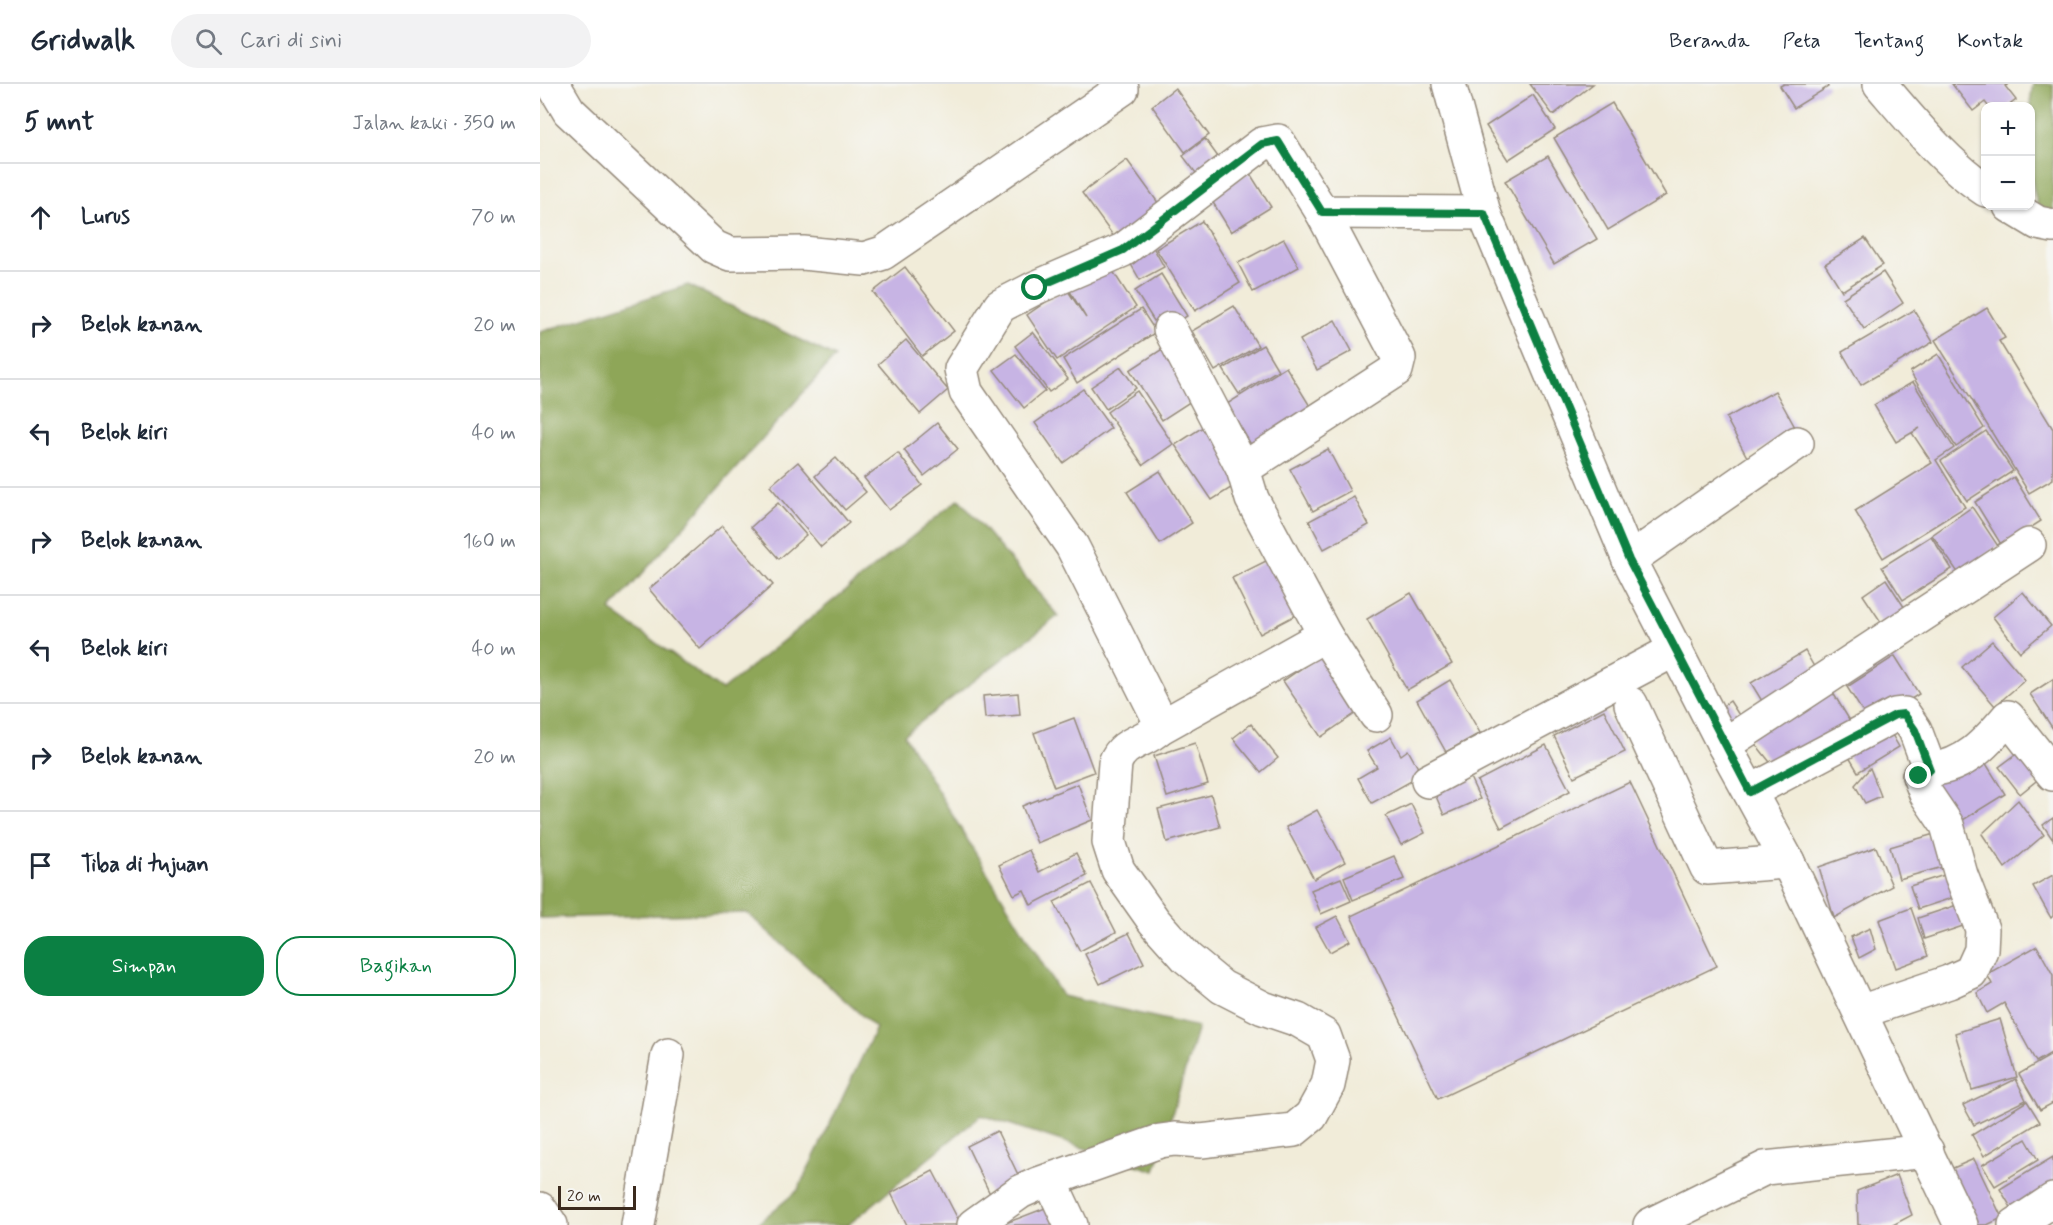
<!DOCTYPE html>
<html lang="id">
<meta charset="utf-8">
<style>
body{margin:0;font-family:Mynerve,sans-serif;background:#f2f2f3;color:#1f2937}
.controls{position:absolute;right:18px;top:18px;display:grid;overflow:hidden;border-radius:12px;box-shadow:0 2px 4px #0004}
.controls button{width:54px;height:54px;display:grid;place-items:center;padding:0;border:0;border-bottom:2px solid #e0e1e3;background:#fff;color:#1f2937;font:30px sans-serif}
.scale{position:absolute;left:18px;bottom:15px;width:78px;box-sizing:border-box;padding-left:6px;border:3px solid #3b2a1e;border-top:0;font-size:16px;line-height:21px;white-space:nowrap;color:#3b2a1e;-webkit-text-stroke:4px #f6f6f2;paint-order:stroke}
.stop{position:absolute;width:18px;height:18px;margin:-14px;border:4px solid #0b8043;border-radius:50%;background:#fff}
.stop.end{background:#0b8043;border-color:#fff;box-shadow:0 2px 6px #0008}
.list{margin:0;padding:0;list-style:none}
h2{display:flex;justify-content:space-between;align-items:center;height:78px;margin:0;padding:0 24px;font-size:26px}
h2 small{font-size:20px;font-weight:400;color:#747a83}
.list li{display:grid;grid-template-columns:39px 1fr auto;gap:18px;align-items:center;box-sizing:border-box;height:108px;padding:0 24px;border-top:2px solid #e0e1e3}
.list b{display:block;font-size:22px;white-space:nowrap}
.list em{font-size:20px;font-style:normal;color:#747a83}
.actions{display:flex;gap:12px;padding:18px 24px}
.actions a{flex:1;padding:14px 0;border:2px solid #0b8043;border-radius:24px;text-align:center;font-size:21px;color:#0b8043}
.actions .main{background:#0b8043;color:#fff}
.icon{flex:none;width:33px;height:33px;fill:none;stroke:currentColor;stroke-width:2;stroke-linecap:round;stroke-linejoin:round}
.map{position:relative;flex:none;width:1513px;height:1141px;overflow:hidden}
header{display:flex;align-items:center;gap:36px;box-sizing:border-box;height:84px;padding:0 30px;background:#fff;border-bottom:2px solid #e0e1e3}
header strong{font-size:28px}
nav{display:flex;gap:33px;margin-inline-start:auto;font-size:21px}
.search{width:420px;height:54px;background:#f2f2f3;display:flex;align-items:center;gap:15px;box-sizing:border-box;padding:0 21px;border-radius:33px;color:#747a83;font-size:22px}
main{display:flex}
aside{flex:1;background:#fff}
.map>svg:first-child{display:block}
.forest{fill:#8ea658;stroke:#64683b;stroke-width:1.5}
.building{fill:#c7b4e4}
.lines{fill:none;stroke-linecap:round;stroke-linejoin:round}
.minor-casing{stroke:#968b7c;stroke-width:36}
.major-casing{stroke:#968b7c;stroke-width:36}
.minor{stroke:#fff;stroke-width:33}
.major{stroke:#fff;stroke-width:33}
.route{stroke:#0b8043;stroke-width:8}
</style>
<header>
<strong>Gridwalk</strong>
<div class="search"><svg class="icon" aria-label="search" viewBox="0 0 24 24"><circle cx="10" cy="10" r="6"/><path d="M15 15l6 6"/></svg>Cari di sini</div>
<nav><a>Beranda</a><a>Peta</a><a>Tentang</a><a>Kontak</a></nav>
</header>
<main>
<aside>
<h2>5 mnt<small>Jalan kaki · 350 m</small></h2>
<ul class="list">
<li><svg class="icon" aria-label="ahead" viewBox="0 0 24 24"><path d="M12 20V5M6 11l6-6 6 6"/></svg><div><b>Lurus</b></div><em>70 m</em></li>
<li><svg class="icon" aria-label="right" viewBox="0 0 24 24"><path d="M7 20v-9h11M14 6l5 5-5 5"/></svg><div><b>Belok kanan</b></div><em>20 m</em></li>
<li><svg class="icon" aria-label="left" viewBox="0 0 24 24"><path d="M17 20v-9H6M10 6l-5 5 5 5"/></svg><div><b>Belok kiri</b></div><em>40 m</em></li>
<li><svg class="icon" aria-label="right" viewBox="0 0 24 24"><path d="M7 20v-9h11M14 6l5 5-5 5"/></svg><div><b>Belok kanan</b></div><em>160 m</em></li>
<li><svg class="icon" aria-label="left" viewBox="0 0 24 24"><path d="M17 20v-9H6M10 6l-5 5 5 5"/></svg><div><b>Belok kiri</b></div><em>40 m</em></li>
<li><svg class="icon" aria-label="right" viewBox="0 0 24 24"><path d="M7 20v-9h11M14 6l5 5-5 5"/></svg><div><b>Belok kanan</b></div><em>20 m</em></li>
<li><svg class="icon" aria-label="arrive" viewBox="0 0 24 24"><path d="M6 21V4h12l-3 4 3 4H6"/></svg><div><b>Tiba di tujuan</b></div></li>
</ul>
<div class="actions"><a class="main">Simpan</a><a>Bagikan</a></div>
</aside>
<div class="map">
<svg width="1513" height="1141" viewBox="0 0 1513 1141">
<rect width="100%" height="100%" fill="#f6f6f2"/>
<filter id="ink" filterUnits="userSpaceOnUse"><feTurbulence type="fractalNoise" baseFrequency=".0167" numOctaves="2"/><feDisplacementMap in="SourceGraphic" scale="12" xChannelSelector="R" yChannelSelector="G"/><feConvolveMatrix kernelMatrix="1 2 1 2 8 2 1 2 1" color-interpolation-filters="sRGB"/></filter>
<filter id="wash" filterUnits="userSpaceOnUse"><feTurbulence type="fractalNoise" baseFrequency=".008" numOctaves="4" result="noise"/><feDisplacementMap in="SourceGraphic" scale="24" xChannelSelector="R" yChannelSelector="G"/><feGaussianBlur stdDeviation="1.35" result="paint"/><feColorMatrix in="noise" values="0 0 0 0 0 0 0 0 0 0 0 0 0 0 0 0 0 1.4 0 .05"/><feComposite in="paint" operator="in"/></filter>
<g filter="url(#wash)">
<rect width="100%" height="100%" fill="#f1ecd9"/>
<g class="forest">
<path d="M1493 0H1513V130L1499 126C1487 89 1486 35 1493 0Z"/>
<path d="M148 201 295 273 70 526 182 606 419 415 518 532 364 651 522 912 658 943 615 1087 441 1031 308 1141H216L258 1106 336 944 207 829 0 834V248Z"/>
</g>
<g id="blocks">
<g class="building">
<path d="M990 0H1053L1013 31Z"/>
<path d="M1244 0H1287L1288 3 1254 24 1240 2Z"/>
<path d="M1412 0H1469L1465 2 1476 16 1468 22H1448L1445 18 1433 27Z"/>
<path d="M635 4 669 51 645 68 612 22Z"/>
<path d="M993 11 1015 45 968 76 946 42Z"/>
<path d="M1072 19 1126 111 1068 146 1014 54Z"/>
<path d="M665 55 684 81 662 97 643 72Z"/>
<path d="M1008 72 1057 155 1014 180 965 97Z"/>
<path d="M587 76 627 131 582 164 542 109Z"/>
<path d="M709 88 731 123 691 148 669 112Z"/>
<path d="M662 137 700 199 655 227 616 165Z"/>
<path d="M608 154 624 183 600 196 584 168Z"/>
<path d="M1325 154 1343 181 1302 207 1285 180Z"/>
<path d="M744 155 759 183 713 208 698 179Z"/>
<path d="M567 178 596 223 517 276 487 231 526 204 546 234 528 204Z"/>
<path d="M365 183 414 247 382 272 333 208Z"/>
<path d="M1343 188 1363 219 1324 245 1303 214Z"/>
<path d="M621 190 647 232 621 248 595 207Z"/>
<path d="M694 222 718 262 675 287 652 247Z"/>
<path d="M1447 224 1465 254 1459 257 1513 345V395L1489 409 1395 256Z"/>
<path d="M601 225 616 248 537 299 523 275Z"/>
<path d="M1374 226 1393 258 1321 301 1302 268Z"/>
<path d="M795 236 812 267 777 286 760 256Z"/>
<path d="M493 248 528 295 509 308 475 262Z"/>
<path d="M366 256 408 306 380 330 338 280Z"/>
<path d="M630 260 662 310 622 336 590 286Z"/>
<path d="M723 261 738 286 699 310 683 285Z"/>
<path d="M476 270 505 307 484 324 454 286Z"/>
<path d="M1398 270 1444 344 1416 363 1370 288Z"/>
<path d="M581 283 596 304 566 325 551 303Z"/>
<path d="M746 283 773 327 713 364 687 320Z"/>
<path d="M1373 298 1414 364 1396 376 1425 423 1343 474 1315 427 1392 379 1372 349 1380 344 1356 358 1334 321Z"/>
<path d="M543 305 571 344 523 379 495 339Z"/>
<path d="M597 307 633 360 603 381 567 328Z"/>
<path d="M1235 307 1256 345 1207 373 1186 334Z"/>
<path d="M397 339 418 365 384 392 364 366Z"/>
<path d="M669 339 705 395 672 416 635 361Z"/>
<path d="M1446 347 1473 387 1427 417 1401 377Z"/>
<path d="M788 365 810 407 773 427 750 385Z"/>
<path d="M358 369 382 401 349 426 324 394Z"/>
<path d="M296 374 326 408 305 426 275 392Z"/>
<path d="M258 378 309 439 281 463 230 402Z"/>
<path d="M620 387 652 439 620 460 587 408Z"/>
<path d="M1474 393 1501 437 1462 462 1435 418Z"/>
<path d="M814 413 829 441 784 465 769 437Z"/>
<path d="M238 419 266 451 239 475 211 443Z"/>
<path d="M1432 423 1458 462 1419 490 1392 451Z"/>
<path d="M182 442 233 501 160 565 109 505Z"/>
<path d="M1391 452 1412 485 1363 516 1342 483Z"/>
<path d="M728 476 756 531 720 550 692 494Z"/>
<path d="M1346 495 1370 532 1347 547 1323 511Z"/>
<path d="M1483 508 1511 542 1480 568 1453 533Z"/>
<path d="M871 509 912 580 867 606 827 535Z"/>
<path d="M1452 557 1485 596 1455 622 1422 583Z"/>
<path d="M1265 567 1281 595 1228 627 1211 599Z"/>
<path d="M784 569 822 625 781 653 743 597Z"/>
<path d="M1355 572 1379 610 1331 641 1307 603Z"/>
<path d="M1513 595V645L1490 610Z"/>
<path d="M910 596 940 649 906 668 877 616Z"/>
<path d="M1290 604 1315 645 1237 687 1210 653Z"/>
<path d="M478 609 480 631 445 634 443 612Z"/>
<path d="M1190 617 1206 642 1192 651 1176 627Z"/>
<path d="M1064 626 1085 668 1034 693 1014 652Z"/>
<path d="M534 634 554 688 514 703 494 649Z"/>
<path d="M711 640 738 674 721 688 693 654Z"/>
<path d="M1347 642 1359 663 1318 688 1306 668Z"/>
<path d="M851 653 861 671 868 666 882 691 832 719 818 694 837 683 827 667Z"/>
<path d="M655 659 668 700 627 713 614 672Z"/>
<path d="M1006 661 1030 707 961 744 937 697Z"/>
<path d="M1486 663 1506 689 1480 710 1459 683Z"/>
<path d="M1440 670 1465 710 1415 741 1390 700Z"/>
<path d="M1330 684 1341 712 1325 719 1315 701Z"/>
<path d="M927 687 940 715 904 731 892 703Z"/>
<path d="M1090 698 1177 882 898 1015 811 832Z"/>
<path d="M538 700 552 736 497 759 482 722Z"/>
<path d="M671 711 680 743 627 758 618 725Z"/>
<path d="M1478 716 1504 751 1465 784 1442 750Z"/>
<path d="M871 720 885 749 861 761 846 732Z"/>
<path d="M777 726 805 778 774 795 746 743Z"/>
<path d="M1513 734V756L1503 741Z"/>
<path d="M1401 748 1410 781 1359 795 1350 763Z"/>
<path d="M1336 763 1352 802 1294 834 1279 783Z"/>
<path d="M489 766 499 788 536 769 547 792 491 821 484 806 474 811 459 781Z"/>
<path d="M854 772 864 795 813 816 804 793Z"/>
<path d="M1414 788 1421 811 1378 825 1370 802Z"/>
<path d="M1513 791V832L1511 834 1493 802Z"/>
<path d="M801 794 811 817 781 830 771 806Z"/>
<path d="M551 799 576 848 540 867 514 818Z"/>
<path d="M1417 821 1423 842 1384 855 1378 834Z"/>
<path d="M1371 824 1388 872 1356 884 1339 836Z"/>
<path d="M797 832 810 857 790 868 776 843Z"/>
<path d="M1330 844 1336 865 1319 874 1311 853Z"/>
<path d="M589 849 604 879 560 900 545 870Z"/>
<path d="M1497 862 1513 891V968L1496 978 1464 919 1447 929 1437 909 1452 900 1447 890Z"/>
<path d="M1460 935 1477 993 1432 1006 1415 949Z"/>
<path d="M1513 970V1019L1500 1026 1479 990Z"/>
<path d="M1476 995 1486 1016 1434 1041 1423 1021Z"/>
<path d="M1487 1017 1500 1038 1444 1072 1432 1051Z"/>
<path d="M457 1047 483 1101 453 1116 427 1062Z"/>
<path d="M1486 1055 1498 1076 1455 1102 1442 1081Z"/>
<path d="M1513 1073V1109L1478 1135 1460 1105Z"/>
<path d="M1434 1075 1462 1134 1447 1141H1429L1404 1088Z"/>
<path d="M393 1087 421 1141H367L351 1109Z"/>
<path d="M1357 1091 1372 1131 1353 1141H1318L1317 1107Z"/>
<path d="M508 1123 515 1141H461Z"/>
</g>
</g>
</g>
<g filter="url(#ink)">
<use href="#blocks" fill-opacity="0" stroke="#968b7c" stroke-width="1.5"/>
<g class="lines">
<g class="minor-casing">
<g id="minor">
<path d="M13 0 29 27 174 163 190 170 263 169 324 175 343 169 582 5"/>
<path d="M909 0 944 129 1089 476 1184 661 1248 778 1421 1141"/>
<path d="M782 128 859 274 856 286 703 385 712 415 785 551 836 631"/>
<path d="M630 245 703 385"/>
<path d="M1089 476 1257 359"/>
<path d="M1091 620 1167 784 1248 778"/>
<path d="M619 644 785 551"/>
<path d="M1184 661 1489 461"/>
<path d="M1390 686C1426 682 1446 659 1468 633L1513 690"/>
<path d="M888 697 1136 565"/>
<path d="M1210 708 1355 631 1364 630 1375 646 1390 686 1379 692 1386 710 1407 741 1421 791 1442 845 1441 866 1431 888 1409 898 1320 928"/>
<path d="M510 1096 531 1141"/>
<path d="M0 1125 11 1141"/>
<path d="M98 1141 128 971"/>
<path d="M434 1141 480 1108 498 1100 620 1057 635 1055 661 1057 754 1046 771 1032 788 1001 793 976 784 951 758 936 723 924 682 903 647 874 614 837 578 786 569 758 575 679C583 657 604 659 619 644L618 633 532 462 426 308 421 285 460 222 495 204 583 166 722 60 738 57 782 128 944 129"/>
<path d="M1110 1141 1225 1084 1387 1067"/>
<path d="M1475 1141 1513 1116"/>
</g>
</g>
<g class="major-casing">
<g id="major">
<path d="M1340 0C1370 35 1407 81 1446 106"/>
<path d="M1470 122 1498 139 1513 142"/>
</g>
</g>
<use href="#minor" class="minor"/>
<use href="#major" class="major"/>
</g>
</g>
<g class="lines" filter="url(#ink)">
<path class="route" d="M495 204 583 166 722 60 738 57 782 128 944 129 1089 476 1210 708 1355 631 1364 630 1375 646 1390 686 1379 692"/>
</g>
</svg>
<div class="controls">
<button>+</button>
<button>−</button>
</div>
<div class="scale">20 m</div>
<div class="stop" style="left:495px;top:204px"></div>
<div class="stop end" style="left:1379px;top:692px"></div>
</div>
</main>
